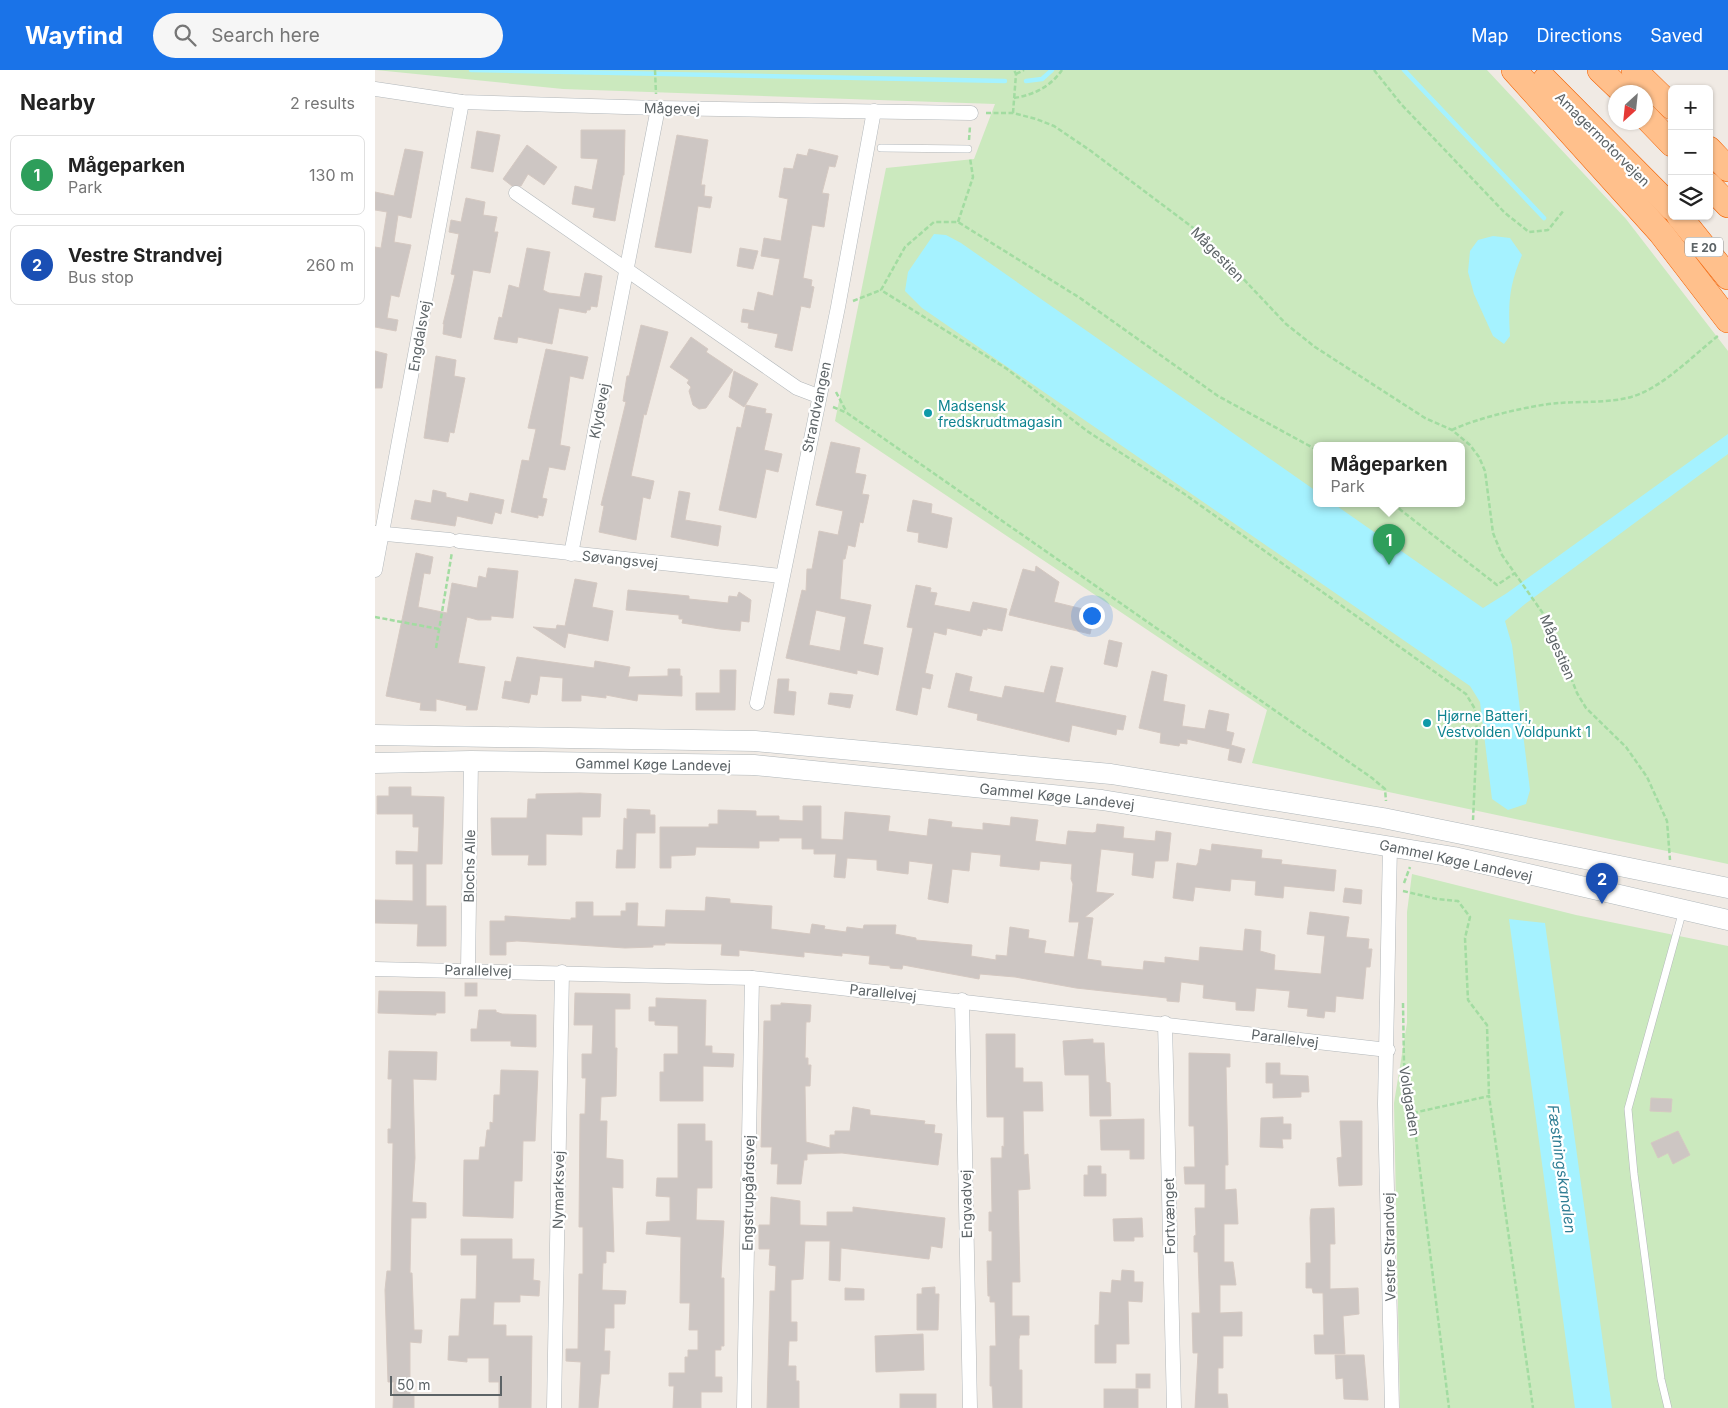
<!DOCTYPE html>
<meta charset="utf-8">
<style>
body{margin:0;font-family:Inter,sans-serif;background:#f6f6f6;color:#222}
.controls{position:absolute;right:15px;top:15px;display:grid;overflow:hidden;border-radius:8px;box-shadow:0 1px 4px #0004}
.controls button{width:45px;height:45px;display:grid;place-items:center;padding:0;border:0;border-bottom:1px solid #e0e0e0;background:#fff;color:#222;font:25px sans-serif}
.compass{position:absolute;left:1233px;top:15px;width:45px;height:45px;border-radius:50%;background:#fff;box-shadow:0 1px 4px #0004;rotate:207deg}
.scale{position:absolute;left:15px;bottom:12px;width:112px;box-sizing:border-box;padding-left:5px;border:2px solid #5c6366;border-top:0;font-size:14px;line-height:18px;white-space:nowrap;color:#5c6366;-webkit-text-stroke:4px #fff;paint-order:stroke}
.you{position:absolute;left:716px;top:545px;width:18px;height:18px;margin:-12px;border:4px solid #fff;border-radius:50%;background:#1a73e8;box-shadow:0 0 0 8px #1a73e833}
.badge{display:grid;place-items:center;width:32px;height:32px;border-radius:50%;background:#1a73e8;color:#fff;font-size:16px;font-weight:700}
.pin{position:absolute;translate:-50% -41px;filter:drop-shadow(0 1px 2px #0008)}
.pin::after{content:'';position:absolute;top:26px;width:18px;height:15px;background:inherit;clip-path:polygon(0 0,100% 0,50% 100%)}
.popup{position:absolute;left:938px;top:372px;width:152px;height:65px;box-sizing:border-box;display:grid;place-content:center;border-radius:8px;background:#fff;filter:drop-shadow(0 1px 4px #0005);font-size:16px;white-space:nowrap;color:#767676}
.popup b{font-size:19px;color:#222}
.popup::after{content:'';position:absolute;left:50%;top:100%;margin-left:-10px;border:10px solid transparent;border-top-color:#fff}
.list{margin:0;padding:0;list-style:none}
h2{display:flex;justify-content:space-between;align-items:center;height:65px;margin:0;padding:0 20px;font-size:21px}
h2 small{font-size:16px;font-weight:400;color:#767676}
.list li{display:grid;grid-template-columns:32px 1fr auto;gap:15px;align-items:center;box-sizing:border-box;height:80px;margin:0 10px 10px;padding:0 10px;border:1px solid #e0e0e0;border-radius:8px}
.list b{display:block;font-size:19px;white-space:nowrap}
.list p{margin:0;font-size:16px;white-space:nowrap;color:#767676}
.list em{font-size:16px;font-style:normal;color:#767676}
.icon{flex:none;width:28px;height:28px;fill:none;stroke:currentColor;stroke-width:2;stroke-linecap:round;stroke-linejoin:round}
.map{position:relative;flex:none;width:1353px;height:1338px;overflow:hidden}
header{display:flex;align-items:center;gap:30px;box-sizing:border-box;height:70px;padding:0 25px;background:#1a73e8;color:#fff}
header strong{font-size:24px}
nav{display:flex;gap:28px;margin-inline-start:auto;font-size:18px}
.search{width:350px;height:45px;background:#f6f6f6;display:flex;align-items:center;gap:12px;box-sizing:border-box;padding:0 18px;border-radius:28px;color:#767676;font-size:19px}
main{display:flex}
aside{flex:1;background:#fff}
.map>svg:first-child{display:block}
.green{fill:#cbe9be;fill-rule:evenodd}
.water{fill:#a5f2ff}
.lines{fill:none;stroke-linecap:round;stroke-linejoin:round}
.stream{stroke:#a5f2ff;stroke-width:4.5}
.building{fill:#cdc6c3;stroke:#d5c9c2;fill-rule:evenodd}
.service-casing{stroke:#b2b7ba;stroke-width:8}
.minor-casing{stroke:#b2b7ba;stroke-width:15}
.secondary-casing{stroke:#b0b7ba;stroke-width:21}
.motorway-casing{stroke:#f46000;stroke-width:26}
.path{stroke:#a2dca1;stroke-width:2.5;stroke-dasharray:5 2.5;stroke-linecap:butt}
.service{stroke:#fff;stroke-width:7}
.minor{stroke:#fff;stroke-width:14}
.secondary{stroke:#fff;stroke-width:20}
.motorway{stroke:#ffc08c;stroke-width:25}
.culture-dot{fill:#0f9aa8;stroke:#fff;stroke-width:2}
.labels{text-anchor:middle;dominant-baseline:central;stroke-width:4.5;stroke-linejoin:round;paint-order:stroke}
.shield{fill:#fff;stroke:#8d9294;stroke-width:1}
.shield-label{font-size:12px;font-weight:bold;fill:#5c6366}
.street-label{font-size:14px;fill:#5c6366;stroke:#fff}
.culture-label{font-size:14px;fill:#0d838f;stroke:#fff;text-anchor:start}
.water-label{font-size:15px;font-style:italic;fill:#307e94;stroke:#fff}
</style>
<header>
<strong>Wayfind</strong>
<div class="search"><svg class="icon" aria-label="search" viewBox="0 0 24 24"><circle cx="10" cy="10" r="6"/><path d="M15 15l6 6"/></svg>Search here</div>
<nav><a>Map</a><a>Directions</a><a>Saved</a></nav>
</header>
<main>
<aside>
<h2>Nearby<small>2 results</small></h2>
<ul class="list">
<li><span class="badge" style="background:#2e9e5b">1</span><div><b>Mågeparken</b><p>Park</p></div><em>130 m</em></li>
<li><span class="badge" style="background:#1a4fb4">2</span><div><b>Vestre Strandvej</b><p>Bus stop</p></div><em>260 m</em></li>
</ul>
</aside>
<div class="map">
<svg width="1353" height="1338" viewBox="0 0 1353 1338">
<rect width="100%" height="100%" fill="#f0eae4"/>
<g class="green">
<path d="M1 0H1112L1251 149 1353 281V794L877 693 892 640 460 351 511 98 599 89 620 34 188 19ZM942 376H1086V434H942Z"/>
<path d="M1037 804 1201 845 1353 876V1338H1025L1019 1033 1032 953V842Z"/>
</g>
<g class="water">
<path d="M559 164 571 165 586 173 941 421 942 434H959L1108 538 1132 523 1353 364V384L1150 534 1130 551 1137 575 1155 720 1151 734 1133 740 1117 729 1105 632 1095 616 547 238 530 221 533 202Z"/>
<path d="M1118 166 1135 168 1147 185C1134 216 1133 233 1135 266L1129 274 1118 266 1099 224 1093 202 1095 181 1103 170Z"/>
<path d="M1134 849 1170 853 1237 1338H1200Z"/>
</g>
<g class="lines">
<g class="stream">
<path d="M96 0 630 11"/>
<path d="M1029 0 1169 148"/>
<path d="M651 11 667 9 677 0"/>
</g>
</g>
<g class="building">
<path d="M206 60H250L249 105H248L240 151 218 147 220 138 197 134 200 116 217 120 223 89 206 88Z"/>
<path d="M102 61 125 65 118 102 96 98Z"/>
<path d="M302 65 333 70 326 115H330L329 126 337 127 335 138 323 136 316 183 280 177Z"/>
<path d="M152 75 182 97 169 115 153 104 146 116H137L128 109Z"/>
<path d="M30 79 48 82 36 148 23 145 19 172 36 175 24 227 16 225 12 248 23 250 21 261 0 257V177L6 178 12 142 0 140V122L19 126Z"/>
<path d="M434 79 463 86 460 97 454 96 447 123 454 124 449 157 437 155 428 208 437 210 436 216 439 217 435 238 426 236 417 281 400 277 403 264 373 258 374 253 366 252 368 239 379 241 383 222 398 226 405 189 386 186 389 168 406 171 413 129 404 127 409 98 418 99 422 84 432 86Z"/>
<path d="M91 128 110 132 108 145 122 147 119 162H123L115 203 98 200 86 268 68 264 69 254H68L80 205 76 204 84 164 74 162 76 150 86 152Z"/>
<path d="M152 178 175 182 168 220 174 223 205 227 210 203 227 206 222 237 216 236 215 240H212L211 243 184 238 177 274 143 267 142 273 119 269 124 247 127 248 134 215 144 218Z"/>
<path d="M365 178 383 181 378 199 362 196Z"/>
<path d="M266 255 293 262 271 345 269 344 256 406 279 411 275 429 268 427 261 470 224 462 229 436 226 435 251 332 248 331 252 306H254Z"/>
<path d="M316 267 333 279 331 282 358 300 331 338 324 339 318 335 314 321 316 317 312 313 314 310 295 297Z"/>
<path d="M171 279 213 287 208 309 195 306 185 375 195 377 190 400 174 397 167 428 172 429 168 446 163 445V448L136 442 147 390 154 391 161 359 153 358Z"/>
<path d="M0 281 12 284 7 318H0Z"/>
<path d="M61 286 81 290 79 306 90 308 79 363 75 362 73 372 49 368Z"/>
<path d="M359 301 383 314 369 337 354 327Z"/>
<path d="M371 335 391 339 390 343 397 344 389 380 407 384 403 402 391 399 381 448 344 440 362 357 366 358Z"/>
<path d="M456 372 485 378 480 403 491 405 487 424 494 425 488 453 485 452 480 477 473 475 470 489H468L465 529 496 535 488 574 508 578 503 605 482 600V604L411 588 427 520 431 521 432 499H437L444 461 463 465 468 441 441 435ZM441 540 471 547 465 581 434 575Z"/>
<path d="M58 420 71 423V427L93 432 95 423 129 430 126 444 120 442 117 454 82 446 80 456 36 449 40 430 56 433Z"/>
<path d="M304 421 315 423 310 450 346 456 343 476 296 467Z"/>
<path d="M538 430 557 434 556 443 577 448 572 478 543 472 544 463 532 461Z"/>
<path d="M41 483 58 487 55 504 49 503 43 537 72 543 77 513 102 518 104 506 111 508 113 498 143 501 138 548 116 546V550H103L92 547 83 593 110 597 102 640H91L92 636 61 629V641L45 640 46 633 11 626Z"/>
<path d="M661 496 684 512 679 532 720 542 715 564 634 545 648 499 660 502Z"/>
<path d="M200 509 222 513 217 537 238 541 233 571 193 563 190 578 158 557 181 559 182 555 190 556Z"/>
<path d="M541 515 556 518 555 522 562 523 559 535 595 542 598 532 632 539 627 561 612 558V560L608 559 606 566 572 558 571 565 559 562 550 603 558 605 555 619 547 617 542 645 521 640 538 558 532 557Z"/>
<path d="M253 520 314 526V529L353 533 354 526 362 527 364 522 376 530 374 552 366 551 365 561 345 559 307 553 308 549H304V545L251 540Z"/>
<path d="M734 570 747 573 742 597 729 594Z"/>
<path d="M142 587 219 598 220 591 255 597 253 607 293 606V599H305V606H307V626L263 624 262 631 231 625V628L206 625V631H187L188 608 165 606 162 625 156 624 154 633 127 628 130 611 136 612Z"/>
<path d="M676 596 688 598 680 632 751 646 748 660 742 659 741 665 697 655 694 672 602 650 603 644 573 637 581 603 597 607 594 621 627 628 630 616 669 623Z"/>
<path d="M345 600H361L360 640H321V623H345Z"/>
<path d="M777 601 792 605 788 631 810 635 807 656 830 659 834 640 854 644 851 661 859 663 856 675 870 679 866 693 853 690 855 679 812 669V674L805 673 804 676 785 673 786 663 764 658Z"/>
<path d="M403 609H414L413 621 421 622 419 645 399 643Z"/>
<path d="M455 623 478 625 475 638 453 634Z"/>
<path d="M14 717H36V726L69 727 67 794H51V836H71V876H42L43 854 0 853V830L38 831V794H21V781L43 782 44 757H38V744H2V726H14Z"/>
<path d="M205 723 226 724 225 747H207V765L171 764V795H153L154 785H117L116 748H152L153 729H161V724Z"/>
<path d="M428 736H446V769L468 770 470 742 515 746 513 761 552 766 554 749 577 752 576 757 608 760V753L635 756 636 747 663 750 660 771 691 775 693 761 718 763 721 762 722 754 749 757 748 768 780 771 781 761 796 763 793 791H780L778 808 757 805 759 783 726 779 721 822 739 824 710 847 718 848 712 889 726 891V896L768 900 769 891 790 893V887L824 891 825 877 868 881 870 859 886 861 885 881 900 885 899 900 946 904 950 866 932 864 935 842 974 847 971 867 994 869 993 879H997L995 897H991L988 929 961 926 960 942 950 941 949 948 932 946 933 939 913 937 915 921 881 918 879 941 861 940V932L828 928 829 915 806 912 804 932 792 931V928L701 918 640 907 605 904 604 909 528 895 527 899 515 898V896L494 894 495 886 467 883V886L429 882V887L364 880V886L346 885 347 874 290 873V875H278V877L250 878 142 871 131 872V885H115V851H130V846L196 850V848H201V832H218V846H246V841H251V833H263L262 856 290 857 291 840 330 841 331 827 355 829V833L397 836 396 859 435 864 437 854 450 856 449 859 471 862 472 857 488 859 489 855H521L520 864 541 868V870L597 875 596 886 621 890V885L632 886 635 857 654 860 653 868 671 871 669 883 699 887 704 852H694L698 814 696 809 697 794 665 791 664 800 625 796 626 785 596 782 594 801 577 799 573 833 553 829 558 794 534 791 533 804 502 800V790L472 788 470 808 459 807 461 784H439V779H427V768H404V771H384V778L321 777 320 785 296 786V798H285V757H334V754H343V740L381 741V746H404V750L428 751Z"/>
<path d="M252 739 275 740V745H280V763H261L260 798H241L242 780H248L249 748 252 749Z"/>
<path d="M837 774 887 780 886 788 907 790 906 794 961 800 959 821 909 816 908 828 880 825 881 811 856 809 855 821 820 817 818 831 798 828 802 793 821 796 823 793 825 779 836 781Z"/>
<path d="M970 818 987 820 986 834 968 832Z"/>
<rect x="90" y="913" width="12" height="13"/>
<path d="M4 921 70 922V943H61V945L3 943Z"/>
<path d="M200 923 255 924V939H240V978H242L241 1026 226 1027 225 1051H232L231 1088 248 1090V1118L237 1117 239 1182 231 1181V1193H228L227 1220 251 1221 250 1234H239V1258H230L229 1281H235L234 1304H226L223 1338H204L206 1292 191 1291V1279H203L204 1204H208V1157H204L205 1044H210L211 1008H207V984H217L218 955H199Z"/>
<path d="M281 928 331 930 330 976H337V983L359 984 358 997 328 996V1031H285V1002H289V984H303V956L280 955V951H274V937H281Z"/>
<path d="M406 933 436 935 435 952H431L430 988H433V995H436L435 1016H430L431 1072 455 1078V1065H460V1061H475L478 1037 495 1040V1045L550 1051 549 1054 560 1055 559 1063 567 1064 563 1095 467 1083 432 1084V1090H429L426 1114H402L403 1094H396L397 1077H386L389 951H396V935H406Z"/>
<path d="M104 940H121V942L127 944 161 945V977L136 976V971H96V959H102Z"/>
<path d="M611 964H640V998H648V1012H667L668 1041H648L649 1085 653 1084 655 1119 643 1120 645 1212H637V1246H654V1265H645L644 1269V1300H647V1338H618L617 1316H615V1276H621L620 1232H615V1226H613L612 1191H617V1161H614V1142H617L616 1088H627V1076L629 1077V1047H612Z"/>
<path d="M718 969V973H729L731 1012 735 1013 736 1046H715L714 1005H690L688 971Z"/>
<path d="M14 981 62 982 61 1010 38 1009 40 1088 37 1132 51 1133V1148H36L35 1203H37L39 1260H47L46 1273 35 1272V1325H39V1338H18L19 1312H13L10 1220 12 1201H16L18 1073H13V1059H16L17 1009H13Z"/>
<path d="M814 983 855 984V997H851L853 1095H850V1120L861 1119 863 1154H849V1192H858L861 1215H845V1243L867 1242V1266H848V1298H843V1324H852L853 1338H820L823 1283H818L817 1243H825L823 1182H819V1166L821 1165 820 1138H830V1114H810L809 1097H820L819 1056H814Z"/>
<path d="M891 993H905V1005L933 1006 934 1022H926V1027L898 1028V1013H891Z"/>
<path d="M126 1000 163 1001 160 1071H148L147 1111H139L138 1148 88 1146 89 1090H104L105 1077H110L112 1060H115V1052L118 1053 119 1025H125Z"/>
<path d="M1276 1028 1297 1029 1296 1042 1275 1041Z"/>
<path d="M908 1047V1054H916V1069H907L908 1078 885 1077 886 1048Z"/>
<path d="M769 1049V1089H755V1080H726L725 1050Z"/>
<path d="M965 1051H987V1115L964 1116 962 1088 967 1087Z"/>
<path d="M303 1054H330V1071H337V1118H322L321 1150 349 1151 346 1208H349V1276H346V1280H340V1307H347V1322H326V1338H298L299 1316H294V1303H310V1287H313V1280H323V1260H314L315 1233H305L306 1167 271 1164 272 1152 295 1151V1127L281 1126 282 1108H303Z"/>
<path d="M1303 1061 1315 1085 1298 1094 1293 1083 1283 1088 1276 1073Z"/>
<path d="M713 1096H726V1104H731V1126H709V1105H713Z"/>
<path d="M396 1127 425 1131V1155L452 1156V1142H478V1137L570 1148 567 1178 556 1176 554 1189 466 1178 465 1211 454 1210 455 1171H430L428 1209 416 1210V1252H422V1271H414L413 1296H421V1311H424V1338H392L395 1221H400L401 1196 394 1195 395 1179H384V1155H395Z"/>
<path d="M959 1138 960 1174H955V1219L983 1218 984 1244 968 1246 970 1284H940L939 1265H949L948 1223H938L937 1218H931V1193H936L935 1148 936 1139Z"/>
<path d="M767 1148 768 1167H759V1171H739L738 1149Z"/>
<path d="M86 1169H137V1189H159L158 1210 165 1211 164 1226 145 1225V1232H119L118 1255H131V1266H157L156 1338H124V1312H114V1288H92V1292L73 1290 74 1266H84L86 1229H101L102 1185H86Z"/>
<path d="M747 1200 759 1201V1212H768L767 1232 753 1231 754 1274H741V1293H720V1255H724L725 1222 736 1223 737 1210 746 1211Z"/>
<path d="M560 1217V1224H564L563 1260H542V1224H547V1218Z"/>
<path d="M470 1218 489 1219V1230H470Z"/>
<path d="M548 1264 549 1300 501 1302 500 1266Z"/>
<path d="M960 1285H989L993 1330 969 1329 968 1308 961 1309Z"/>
<rect x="761" y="1304" width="14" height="14"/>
<rect x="729" y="1319" width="34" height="19"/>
<rect x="525" y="1324" width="36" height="14"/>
</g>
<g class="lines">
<g class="service-casing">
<g id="service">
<path d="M506 78 593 79"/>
<path d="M1293 1338 1286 1309 1259 1104 1253 1039 1308 840"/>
</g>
</g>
<g class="minor-casing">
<g id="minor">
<path d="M0 19 87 32 283 38 596 43"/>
<path d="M141 123 422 318 443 326"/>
<path d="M0 463 75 470"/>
<path d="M84 471 406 506"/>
<path d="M196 484 283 38"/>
<path d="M0 500 87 32"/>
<path d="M382 633 463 237 499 41"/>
<path d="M1015 775 1010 1034 1017 1338"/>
<path d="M0 899 377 908 1013 980"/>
<path d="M93 900 96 691"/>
<path d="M587 930 595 1338"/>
<path d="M790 953 799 1338"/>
<path d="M179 1338 187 902"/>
<path d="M369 1338 377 908"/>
</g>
</g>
<g class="secondary-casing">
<g id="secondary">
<path d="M0 665 380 671 736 704 1008 748 1353 818"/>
<path d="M0 693 96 691 379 695 727 730 1079 787 1353 850"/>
</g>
</g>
<g class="motorway-casing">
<g id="motorway">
<path d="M1139 0 1286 163 1353 250"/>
<path d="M1225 0 1248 22"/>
<path d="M1259 0 1297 37"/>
<path d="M1170 10 1297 138"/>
<path d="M1270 46 1297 74"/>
<path d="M1334 79 1353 99"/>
<path d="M1334 115 1353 135"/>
<path d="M1304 146 1353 207"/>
</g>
</g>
<g class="path">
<path d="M280 0 281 24"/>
<path d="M999 0 1026 34 1130 143 1154 162 1173 160 1189 140"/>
<path d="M641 4 649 0"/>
<path d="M639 28C659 25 676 16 687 0"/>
<path d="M611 43H638L661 49 679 56 716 81 825 163 911 254 940 277 1050 348 1077 360 1095 375 1104 387 1110 401 1118 463 1127 485 1174 552 1202 623 1211 638 1251 677 1272 707 1292 751 1295 790"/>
<path d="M638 43 641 4 639 0"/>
<path d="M594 70 595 56"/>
<path d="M583 152 598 107 595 88"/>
<path d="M478 231 506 220"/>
<path d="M461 322 471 341"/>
<path d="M458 337 472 343 997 708 1010 719 1011 731"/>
<path d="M1077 360C1101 348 1157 335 1184 333 1210 331 1243 334 1267 323 1295 310 1320 284 1344 265"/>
<path d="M942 380 843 326 705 228 583 152H559L530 177 506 220 632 299 712 361 808 423 1091 624 1100 639 1102 662 1098 750"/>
<path d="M1018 434 1122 515 1140 503"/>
<path d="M0 547 64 559"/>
<path d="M61 578 77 482"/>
<path d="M1029 813 1035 797"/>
<path d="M1028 821 1062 829 1083 831 1095 847 1090 868 1093 930 1112 955 1114 1026"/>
<path d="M1028 933 1029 993 1038 1043 1074 1338"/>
<path d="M1038 1043 1114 1026 1158 1338"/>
</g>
<use href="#service" class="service"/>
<use href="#minor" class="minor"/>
<use href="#secondary" class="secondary"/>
<use href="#motorway" class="motorway"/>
</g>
<g class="culture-dot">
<circle cx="553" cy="343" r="5"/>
<circle cx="1052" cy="653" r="5"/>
</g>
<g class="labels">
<rect class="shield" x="1310" y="167.5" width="38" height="19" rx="4"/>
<g class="shield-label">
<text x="1329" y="177">E 20</text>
</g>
<g class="street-label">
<text transform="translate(297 38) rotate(1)">Mågevej</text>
<text transform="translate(1228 69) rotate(45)">Amagermotorvejen</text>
<text transform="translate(843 184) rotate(46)">Mågestien</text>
<text transform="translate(44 266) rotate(-80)">Engdalsvej</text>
<text transform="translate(441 337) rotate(-78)">Strandvangen</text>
<text transform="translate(224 341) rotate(-79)">Klydevej</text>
<text transform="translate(245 489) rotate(6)">Søvangsvej</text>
<text transform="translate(1183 577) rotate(67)">Mågestien</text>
<text transform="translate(278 694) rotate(1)">Gammel Køge Landevej</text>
<text transform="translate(682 726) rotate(6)">Gammel Køge Landevej</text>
<text transform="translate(1081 790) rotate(12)">Gammel Køge Landevej</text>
<text transform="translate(94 796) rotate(-89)">Blochs Alle</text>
<text transform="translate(103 900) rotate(1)">Parallelvej</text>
<text transform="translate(508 922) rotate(6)">Parallelvej</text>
<text transform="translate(910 968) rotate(7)">Parallelvej</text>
<text transform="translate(1035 1031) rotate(81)">Voldgaden</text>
<text transform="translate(183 1120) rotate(-89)">Nymarksvej</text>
<text transform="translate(373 1123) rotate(-89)">Engstrupgårdsvej</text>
<text transform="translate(591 1134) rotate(-91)">Engvadvej</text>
<text transform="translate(794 1146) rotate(-91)">Fortvænget</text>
<text transform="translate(1014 1177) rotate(-91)">Vestre Strandvej</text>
</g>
<g class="culture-label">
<text x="563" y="335">Madsensk<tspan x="563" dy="16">fredskrudtmagasin</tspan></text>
<text x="1062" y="645">Hjørne Batteri,<tspan x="1062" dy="16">Vestvolden Voldpunkt 1</tspan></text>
</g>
<g class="water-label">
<text transform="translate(1187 1099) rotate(82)">Fæstningskanalen</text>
</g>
</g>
</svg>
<div class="controls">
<button>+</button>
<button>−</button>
<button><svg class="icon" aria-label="layers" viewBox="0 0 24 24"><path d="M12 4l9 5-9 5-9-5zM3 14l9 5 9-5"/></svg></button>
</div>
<svg class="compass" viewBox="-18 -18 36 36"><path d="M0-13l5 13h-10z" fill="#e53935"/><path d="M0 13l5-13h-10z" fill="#767676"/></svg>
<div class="scale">50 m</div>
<div class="you"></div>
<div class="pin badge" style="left:1014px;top:495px;background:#2e9e5b">1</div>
<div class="popup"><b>Mågeparken</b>Park</div>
<div class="pin badge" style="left:1227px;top:834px;background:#1a4fb4">2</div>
</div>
</main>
